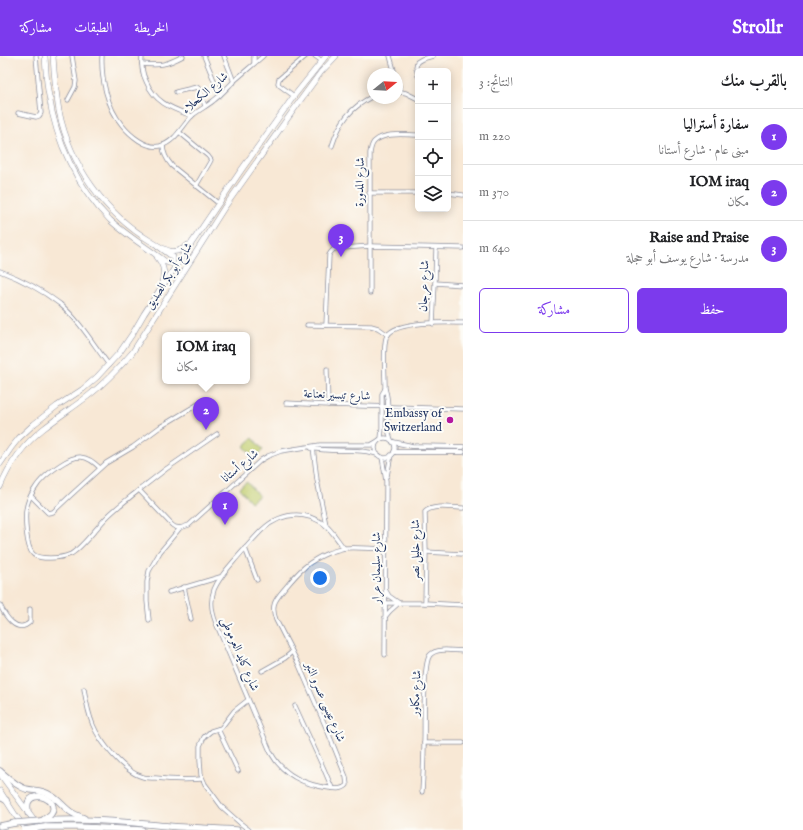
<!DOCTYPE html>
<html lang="ar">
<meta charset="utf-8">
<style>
body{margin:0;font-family:"IM FELL English",Amiri,serif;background:#f2f2f2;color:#202124;direction:rtl}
.controls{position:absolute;right:12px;top:12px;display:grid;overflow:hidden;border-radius:6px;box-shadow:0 2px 10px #0003}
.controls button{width:36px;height:36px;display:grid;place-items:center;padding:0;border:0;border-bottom:1px solid #e0e0e0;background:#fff;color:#202124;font:20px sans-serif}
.compass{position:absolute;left:367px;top:12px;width:36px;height:36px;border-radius:50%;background:#fff;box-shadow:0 2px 10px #0003;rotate:72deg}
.you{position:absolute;left:320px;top:522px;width:14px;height:14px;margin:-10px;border:3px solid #fff;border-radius:50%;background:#1a73e8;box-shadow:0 0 0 6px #1a73e833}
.badge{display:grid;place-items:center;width:26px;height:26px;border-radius:50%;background:#7c3aed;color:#fff;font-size:13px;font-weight:700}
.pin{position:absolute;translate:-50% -33px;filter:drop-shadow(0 1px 2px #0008)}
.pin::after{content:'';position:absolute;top:21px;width:14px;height:12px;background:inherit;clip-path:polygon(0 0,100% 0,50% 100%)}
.popup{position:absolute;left:162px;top:276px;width:88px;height:52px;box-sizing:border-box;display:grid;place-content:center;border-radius:6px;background:#fff;filter:drop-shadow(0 1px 3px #0005);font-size:13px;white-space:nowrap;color:#757577}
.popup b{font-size:15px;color:#202124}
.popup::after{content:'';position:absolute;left:50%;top:100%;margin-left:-8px;border:8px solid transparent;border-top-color:#fff}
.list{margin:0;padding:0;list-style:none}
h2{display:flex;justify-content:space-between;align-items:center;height:52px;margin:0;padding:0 16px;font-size:17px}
h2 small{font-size:13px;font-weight:400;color:#757577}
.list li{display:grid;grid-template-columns:26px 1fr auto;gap:12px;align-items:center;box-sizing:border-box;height:56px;padding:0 16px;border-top:1px solid #e0e0e0}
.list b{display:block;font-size:15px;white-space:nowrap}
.list p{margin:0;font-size:13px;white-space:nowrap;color:#757577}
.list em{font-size:13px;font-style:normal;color:#757577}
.actions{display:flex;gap:8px;padding:12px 16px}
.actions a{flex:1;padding:9px 0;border:1px solid #7c3aed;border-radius:6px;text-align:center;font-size:14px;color:#7c3aed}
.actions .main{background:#7c3aed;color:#fff}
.icon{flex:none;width:22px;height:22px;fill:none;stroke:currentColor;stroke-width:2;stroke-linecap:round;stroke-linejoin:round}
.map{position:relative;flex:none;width:463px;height:774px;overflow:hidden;direction:ltr}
header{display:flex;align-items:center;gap:24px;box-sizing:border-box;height:56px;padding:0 20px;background:#7c3aed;color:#fff}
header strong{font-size:19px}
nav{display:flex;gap:22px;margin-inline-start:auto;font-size:14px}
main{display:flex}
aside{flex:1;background:#fff}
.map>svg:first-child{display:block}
.green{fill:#c1cd6e;stroke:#6e7e66}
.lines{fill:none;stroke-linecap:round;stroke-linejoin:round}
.minor-casing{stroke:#8a8c9a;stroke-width:5}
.tertiary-casing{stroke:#8a8c9a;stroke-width:5.5}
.primary-casing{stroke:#8a8c9a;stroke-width:6}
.trunk-casing{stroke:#8a8c9a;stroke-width:7}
.minor{stroke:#fff;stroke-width:3.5}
.tertiary{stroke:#fff;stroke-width:4}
.primary{stroke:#fff;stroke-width:5}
.trunk{stroke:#fff;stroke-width:5.5}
.trunk-bridge-casing{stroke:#8a8c9a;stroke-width:7;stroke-linecap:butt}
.trunk-bridge{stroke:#fff;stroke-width:5.5}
.poi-dot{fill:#b5179e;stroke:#fdfcf7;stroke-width:1.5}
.labels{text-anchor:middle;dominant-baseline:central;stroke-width:4;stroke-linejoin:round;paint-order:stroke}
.street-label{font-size:12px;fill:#1b2f5e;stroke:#fdfcf7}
.poi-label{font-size:12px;fill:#1b2f5e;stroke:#fdfcf7;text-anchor:end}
</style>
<header>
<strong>Strollr</strong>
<nav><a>الخريطة</a><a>الطبقات</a><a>مشاركة</a></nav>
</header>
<main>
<aside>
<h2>بالقرب منك<small>النتائج: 3</small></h2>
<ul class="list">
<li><span class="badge">1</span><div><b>سفارة أستراليا</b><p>مبنى عام · شارع أستانا</p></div><em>220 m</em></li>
<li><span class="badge">2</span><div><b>IOM iraq</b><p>مكان</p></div><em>370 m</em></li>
<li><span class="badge">3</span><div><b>Raise and Praise</b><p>مدرسة · شارع يوسف أبو حجلة</p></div><em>640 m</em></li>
</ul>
<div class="actions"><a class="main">حفظ</a><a>مشاركة</a></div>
</aside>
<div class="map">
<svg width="463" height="774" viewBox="0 0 463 774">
<rect width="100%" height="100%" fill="#fdfcf7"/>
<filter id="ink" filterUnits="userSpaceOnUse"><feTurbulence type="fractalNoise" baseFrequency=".025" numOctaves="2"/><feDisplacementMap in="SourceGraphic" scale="8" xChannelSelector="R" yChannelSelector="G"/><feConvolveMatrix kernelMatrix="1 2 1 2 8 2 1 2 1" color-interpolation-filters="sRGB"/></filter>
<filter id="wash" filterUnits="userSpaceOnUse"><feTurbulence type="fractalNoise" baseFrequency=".012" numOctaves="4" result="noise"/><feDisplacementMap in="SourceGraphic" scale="16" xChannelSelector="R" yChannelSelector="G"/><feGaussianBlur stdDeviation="0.9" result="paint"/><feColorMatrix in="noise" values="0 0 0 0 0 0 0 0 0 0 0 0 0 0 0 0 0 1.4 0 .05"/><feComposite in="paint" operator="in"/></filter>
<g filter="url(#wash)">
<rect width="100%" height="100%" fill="#f8e8d5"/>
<g class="green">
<path d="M253 382 263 394 254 402 244 390Z"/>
<path d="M247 426 259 440 251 446 239 432Z"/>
</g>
</g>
<g filter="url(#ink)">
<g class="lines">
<g class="minor-casing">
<g id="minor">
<path d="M102 0C101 23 107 51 122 69 130 79 146 93 160 90 176 86 183 68 193 59 199 54 207 50 213 45 220 40 227 32 233 26 243 17 253 9 263 0"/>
<path d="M142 0C141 9 142 17 146 25 155 47 171 52 192 60"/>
<path d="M204 0 220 39"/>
<path d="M224 0 234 26"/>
<path d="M254 0V7"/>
<path d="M315 0 322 5"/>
<path d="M390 0 395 18"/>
<path d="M142 8C160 10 166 9 183 0"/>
<path d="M418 20 416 11 417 6 422 3 433 0"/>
<path d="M397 23 401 36"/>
<path d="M397 35 406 37 418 43"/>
<path d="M176 36 197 31 199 33 205 50"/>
<path d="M294 40 279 29 278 27 279 23 306 0"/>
<path d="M68 44 75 31 76 25 72 0"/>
<path d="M18 57 36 61 39 60 41 57 36 0"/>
<path d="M179 76 208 100 211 104 210 106 196 130"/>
<path d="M163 89C163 97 166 103 172 110L218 147"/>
<path d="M332 90C340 65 350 52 373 40"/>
<path d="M369 137H418"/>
<path d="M448 137 463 139"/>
<path d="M0 215C21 223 42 234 60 248 80 265 93 288 109 309"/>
<path d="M435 227 463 229"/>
<path d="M370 237V97C371 93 371 88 375 85 385 76 405 79 418 79"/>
<path d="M433 268 435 227 436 192"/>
<path d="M307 269 371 270 378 272 388 279"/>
<path d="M326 269 329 199 331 196 334 193 343 192 371 190 463 192"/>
<path d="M327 313 328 349"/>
<path d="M385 333C390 345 387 359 388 371 388 375 390 380 391 384"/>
<path d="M286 347 328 349 463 353"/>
<circle cx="385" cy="392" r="10"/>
<path d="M381 383 382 372V338L385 333V329C385 317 383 293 386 282 392 264 447 267 463 267"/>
<path d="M313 391 317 424 326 469"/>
<path d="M311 392C332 397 360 391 379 399"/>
<path d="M382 401 386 425 385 599"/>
<path d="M100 412C86 398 77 398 60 409 50 416 40 423 34 434 30 440 27 447 26 454 25 463 26 491 33 498 37 502 44 502 50 502 57 502 64 501 71 498 82 492 97 471 107 461 117 451 128 443 139 434"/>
<path d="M387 420 391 399"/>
<path d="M31 440 48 457 53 456 71 439 106 407 133 391 160 371 200 347"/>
<path d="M180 472 175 471 172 469 139 434 166 413 217 378"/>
<path d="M245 492 257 524"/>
<path d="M344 492C338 485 332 474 324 468 320 465 315 463 310 461 292 456 276 461 262 474 252 484 243 495 234 505 216 526 205 539 216 567L265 683C267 688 269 693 271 697 283 719 306 729 329 732 336 733 342 734 347 729L346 721 328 676 299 609 276 564C270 548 276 543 286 531 299 515 309 505 328 497 334 495 339 493 346 492 359 491 372 493 385 493"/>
<path d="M426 496 463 498"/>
<path d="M184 531 191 563"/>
<path d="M169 536 220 521"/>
<path d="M385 547H425L463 549"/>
<path d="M425 547 426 496 425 456C432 448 453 452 463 452"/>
<path d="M0 549C5 560 17 579 30 566V553"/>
<path d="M385 561 390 555 399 547 389 540 386 535"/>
<path d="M149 564 147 545V526L149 515 160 496 180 472 189 469 261 404 268 400 281 395 320 389H371L378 385"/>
<path d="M262 615 285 602 292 596"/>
<path d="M84 633C86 645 88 657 93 669 100 686 124 716 143 721 147 722 152 722 156 722 171 724 186 724 202 723"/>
<path d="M248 644 234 655 221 672 211 675 204 681 200 690V704L201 719 205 728 222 751 240 767 249 774"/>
<path d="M295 650 323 711 332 732"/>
<path d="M218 673 238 715"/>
<path d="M424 687H463"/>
<path d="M422 736C423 720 424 704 424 687 425 672 422 608 430 599 437 591 454 595 463 595"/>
</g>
</g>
<g class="tertiary-casing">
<g id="tertiary">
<path d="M393 386 412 390 463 391"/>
<path d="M394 396H463"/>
</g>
</g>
<g class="primary-casing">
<g id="primary">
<path d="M45 0C46 13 46 27 49 40 56 85 77 131 110 164 127 180 148 192 166 206L170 207 173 205V201L158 190"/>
<path d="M53 0C54 18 56 37 59 55 70 109 105 158 152 186 165 194 175 201 188 189"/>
<path d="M157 201C165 211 165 218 161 229"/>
<path d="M0 408 11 392 19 382 34 368 57 350 83 333 97 321 120 296 133 277 144 258 159 235 242 113 294 40 326 0"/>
<path d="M0 431C9 409 24 388 43 373 58 361 74 351 88 340 105 327 118 313 132 297L224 152 302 42 321 16 336 0"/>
<path d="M0 718 41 774"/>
<path d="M0 735 16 760 27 774"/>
</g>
</g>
<g class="trunk-casing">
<g id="trunk">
<path d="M0 715C8 722 16 730 26 733 34 735 43 734 50 739 57 742 62 749 67 753 72 758 78 760 84 762"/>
<path d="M0 741 6 744"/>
<path d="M28 757C28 754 27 750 28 747 33 733 61 744 51 758 49 760 46 762 43 764"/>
<path d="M40 765C79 762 119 765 157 769 184 772 211 772 237 774"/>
<path d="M0 770 15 767"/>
<path d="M45 771H78L142 774"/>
</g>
</g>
<use href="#minor" class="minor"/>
<use href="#tertiary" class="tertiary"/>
<use href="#primary" class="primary"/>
<use href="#trunk" class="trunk"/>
<g class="trunk-bridge-casing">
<g id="trunk-bridge">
<path d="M15 767 40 765"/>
<path d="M24 774 45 771"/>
</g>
</g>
<use href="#trunk-bridge" class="trunk-bridge"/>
</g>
</g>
<circle class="poi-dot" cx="450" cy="364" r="4"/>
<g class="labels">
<g class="street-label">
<text transform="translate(205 37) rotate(-41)">شارع الكحلاء</text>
<text transform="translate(360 126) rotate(-89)">شارع المدورة</text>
<text transform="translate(169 220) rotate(-57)">شارع أبو بكر الصديق</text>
<text transform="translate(424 230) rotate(-88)">شارع عرجان</text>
<text transform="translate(337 339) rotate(2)">شارع تيسير نعناعة</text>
<text transform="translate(240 410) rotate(-40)">شارع أستانا</text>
<text transform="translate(415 494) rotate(-90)">شارع خليل نصر</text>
<text transform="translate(376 512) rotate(-90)">شارع سليمان عرار</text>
<text transform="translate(240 598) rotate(67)">شارع كايد العرموطي</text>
<text transform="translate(416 637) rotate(-87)">شارع مكاور</text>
<text transform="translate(325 646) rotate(67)">شارع عيسى عسرو النبر</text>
</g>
<g class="poi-label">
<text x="442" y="357">Embassy of<tspan x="442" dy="14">Switzerland</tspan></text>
</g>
</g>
</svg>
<div class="controls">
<button>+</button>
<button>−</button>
<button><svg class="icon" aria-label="locate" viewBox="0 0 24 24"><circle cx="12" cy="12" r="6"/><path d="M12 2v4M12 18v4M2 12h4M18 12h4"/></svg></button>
<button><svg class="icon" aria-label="layers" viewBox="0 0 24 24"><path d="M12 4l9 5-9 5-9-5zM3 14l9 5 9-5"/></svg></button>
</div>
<svg class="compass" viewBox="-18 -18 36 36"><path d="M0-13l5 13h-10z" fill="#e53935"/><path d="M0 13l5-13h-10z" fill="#757577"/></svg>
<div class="you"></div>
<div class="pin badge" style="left:225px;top:469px">1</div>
<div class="pin badge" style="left:206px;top:374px">2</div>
<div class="popup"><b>IOM iraq</b>مكان</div>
<div class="pin badge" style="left:341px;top:201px">3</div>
</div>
</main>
